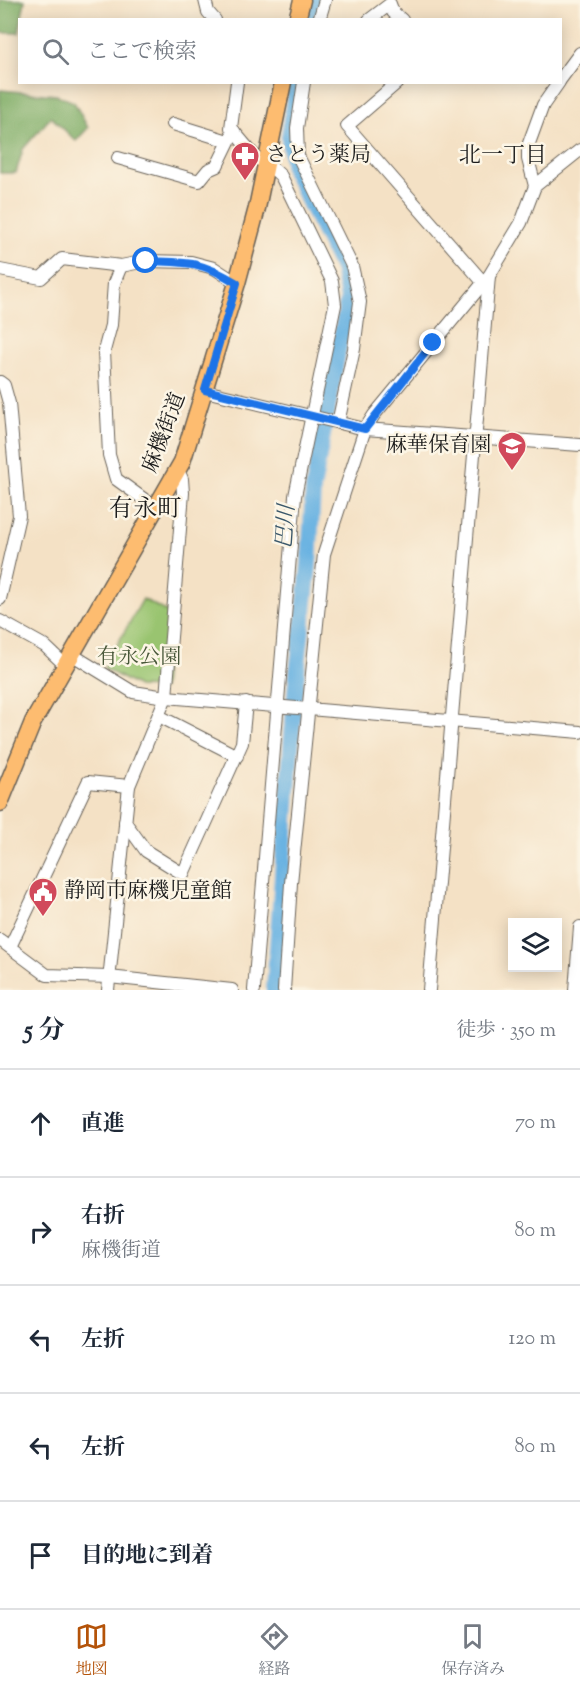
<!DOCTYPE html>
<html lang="ja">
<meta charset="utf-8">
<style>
body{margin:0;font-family:"Sorts Mill Goudy","Noto Serif JP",serif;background:#f6f6f7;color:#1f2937}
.controls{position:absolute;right:18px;bottom:18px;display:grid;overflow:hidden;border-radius:0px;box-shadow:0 3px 15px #0003}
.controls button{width:54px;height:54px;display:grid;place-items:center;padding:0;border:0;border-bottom:2px solid #e0e1e3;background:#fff;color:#1f2937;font:30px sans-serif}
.stop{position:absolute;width:18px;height:18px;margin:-14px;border:4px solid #1a73e8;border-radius:50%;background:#fff}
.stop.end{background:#1a73e8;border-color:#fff;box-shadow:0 2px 6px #0008}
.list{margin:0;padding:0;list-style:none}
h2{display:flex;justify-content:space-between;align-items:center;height:78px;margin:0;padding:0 24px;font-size:26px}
h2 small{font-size:20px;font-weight:400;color:#747a83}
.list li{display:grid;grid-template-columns:39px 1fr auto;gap:18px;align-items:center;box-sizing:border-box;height:108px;padding:0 24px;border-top:2px solid #e0e1e3}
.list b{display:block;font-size:22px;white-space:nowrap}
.list p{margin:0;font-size:20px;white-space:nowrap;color:#747a83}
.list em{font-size:20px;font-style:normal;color:#747a83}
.icon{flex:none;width:33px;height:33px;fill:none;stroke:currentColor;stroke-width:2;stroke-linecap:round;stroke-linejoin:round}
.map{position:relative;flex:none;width:580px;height:990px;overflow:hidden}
.search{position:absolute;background:#fff;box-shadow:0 3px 15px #0003;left:18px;right:18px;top:18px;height:66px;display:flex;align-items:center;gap:15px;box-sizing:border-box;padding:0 21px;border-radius:0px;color:#747a83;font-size:22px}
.sheet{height:618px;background:#fff}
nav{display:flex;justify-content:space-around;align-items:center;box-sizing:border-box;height:84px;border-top:2px solid #e0e1e3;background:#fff;font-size:16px;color:#747a83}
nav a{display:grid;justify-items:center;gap:3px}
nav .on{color:#b45309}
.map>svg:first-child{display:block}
.green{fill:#99c470;stroke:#5a7046;stroke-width:1.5}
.forest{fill:#7aaa62;stroke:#4b633f;stroke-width:1.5}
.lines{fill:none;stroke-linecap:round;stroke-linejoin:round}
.river{stroke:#6ab3e2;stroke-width:16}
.minor-casing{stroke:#686157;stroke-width:14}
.major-casing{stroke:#686157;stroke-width:19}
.minor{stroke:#fff;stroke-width:12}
.major{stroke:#fdbc70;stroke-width:16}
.route{stroke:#1a73e8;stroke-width:8}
.labels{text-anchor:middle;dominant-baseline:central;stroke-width:5;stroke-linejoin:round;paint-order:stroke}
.poi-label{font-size:21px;fill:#1c1c1c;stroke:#fcf5e5;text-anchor:start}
.street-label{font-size:21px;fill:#1c1c1c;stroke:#fcf5e5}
.park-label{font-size:21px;fill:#485739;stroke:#fcf5e5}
.neighbourhood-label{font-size:22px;fill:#1c1c1c;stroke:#fcf5e5}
.water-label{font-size:22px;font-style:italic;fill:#3b586b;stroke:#fcf5e5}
.quarter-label{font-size:24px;fill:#1c1c1c;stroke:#fcf5e5}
</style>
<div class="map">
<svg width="580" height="990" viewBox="0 0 580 990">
<rect width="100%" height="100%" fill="#fcf5e5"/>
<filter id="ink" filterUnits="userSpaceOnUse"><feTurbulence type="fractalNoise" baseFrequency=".0167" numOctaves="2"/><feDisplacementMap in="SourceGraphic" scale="12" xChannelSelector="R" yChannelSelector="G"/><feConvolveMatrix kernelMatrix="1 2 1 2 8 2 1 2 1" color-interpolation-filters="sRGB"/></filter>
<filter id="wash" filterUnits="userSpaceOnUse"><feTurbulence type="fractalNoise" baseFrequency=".008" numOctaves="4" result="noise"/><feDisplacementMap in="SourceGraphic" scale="24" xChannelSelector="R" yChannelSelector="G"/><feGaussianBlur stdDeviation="1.35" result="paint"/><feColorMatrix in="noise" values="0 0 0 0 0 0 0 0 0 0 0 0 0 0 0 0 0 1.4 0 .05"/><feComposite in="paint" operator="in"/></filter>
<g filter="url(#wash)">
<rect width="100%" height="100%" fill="#f4e1c5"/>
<path class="green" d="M143 599 169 613 163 688 138 687 104 668Z"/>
<g class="forest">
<path d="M0 0H25L19 33H0Z"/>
<path d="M0 90 57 95 74 102 88 128 76 141 51 117 23 149 16 173H0Z"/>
</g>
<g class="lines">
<g class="river">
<path d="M310 20 315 0"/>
<path d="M274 990 295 692 309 565 313 489 348 298 342 269 293 170 289 138 296 82"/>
</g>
</g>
</g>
<g filter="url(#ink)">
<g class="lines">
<g class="minor-casing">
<g id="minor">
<path d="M205 0 208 12 215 20"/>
<path d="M319 20 325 0"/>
<path d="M369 20 390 4 393 12 402 20"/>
<path d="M560 80 580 53"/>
<path d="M237 82 231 128 257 159 266 162 281 176 332 281 335 305 295 496 254 990"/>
<path d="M304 82 297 128 298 156 352 266 360 302 354 349 338 423"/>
<path d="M398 82 347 126 483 282"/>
<path d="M173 124 228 141"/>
<path d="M118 158 199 181 208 170 217 166 234 131"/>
<path d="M535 186 580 150"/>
<path d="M121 266 114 283 111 325 104 351 109 455 116 479 156 508"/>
<path d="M0 270 41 278 62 259 121 266 146 261 191 262 214 268 237 283"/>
<path d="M0 382 4 385 9 403 19 516 0 599"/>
<path d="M205 391 365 429 580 445"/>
<path d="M0 621 45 646 65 665"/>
<path d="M71 654 133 692 166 697 580 732"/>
<path d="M159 716 237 756"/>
<path d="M125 822 146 851 183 874 242 743 246 703"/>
<path d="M0 940 47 975 109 977 232 990"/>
<path d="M10 947 88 782 129 786"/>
<path d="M108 990 129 786 166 697 183 493 182 479 178 470"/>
<path d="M284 990 291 883 324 554 365 429 374 415 489 276 521 223 535 186 528 159V146L543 105 559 82"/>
<path d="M429 990 489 276"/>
<path d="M575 990 580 927"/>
</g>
</g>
<g class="major-casing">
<g id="major">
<path d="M297 20 302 0"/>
<path d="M0 803 33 722 182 462 237 283 257 208 283 82"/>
</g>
</g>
<use href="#minor" class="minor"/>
<use href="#major" class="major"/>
</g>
</g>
<g class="lines" filter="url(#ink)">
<path class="route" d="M146 261C187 262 201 261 237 283L205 390 365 429 433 343"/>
</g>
<defs>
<g id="pharmacy-pin" transform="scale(1.5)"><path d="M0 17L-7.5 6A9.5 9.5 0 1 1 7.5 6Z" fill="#d1495b" stroke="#fcf5e5"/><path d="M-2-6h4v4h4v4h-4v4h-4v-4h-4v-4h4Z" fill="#fff"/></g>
<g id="school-pin" transform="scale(1.5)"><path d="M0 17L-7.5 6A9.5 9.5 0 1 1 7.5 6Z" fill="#d1495b" stroke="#fcf5e5"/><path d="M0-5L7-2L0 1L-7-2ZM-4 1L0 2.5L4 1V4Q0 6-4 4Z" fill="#fff"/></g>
<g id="civic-pin" transform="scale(1.5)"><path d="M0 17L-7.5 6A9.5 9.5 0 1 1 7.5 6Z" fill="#d1495b" stroke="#fcf5e5"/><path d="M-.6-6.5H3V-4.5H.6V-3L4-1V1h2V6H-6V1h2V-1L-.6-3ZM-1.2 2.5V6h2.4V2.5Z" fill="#fff"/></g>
</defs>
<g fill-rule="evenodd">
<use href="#pharmacy-pin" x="245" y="156"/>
<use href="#school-pin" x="512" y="446"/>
<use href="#civic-pin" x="43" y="892"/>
</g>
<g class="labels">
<g class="poi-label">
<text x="266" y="156">さとう薬局</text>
<text x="491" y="446" text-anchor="end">麻華保育園</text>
<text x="64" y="892">静岡市麻機児童館</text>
</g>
<g class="street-label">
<text transform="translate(165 433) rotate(-69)">麻機街道</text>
</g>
<g class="park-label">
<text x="139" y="658">有永公園</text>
</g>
<g class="neighbourhood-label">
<text x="503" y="157">北一丁目</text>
</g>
<g class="water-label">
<text transform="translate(287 527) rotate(-86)">巴川</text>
</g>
<g class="quarter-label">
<text x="145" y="510">有永町</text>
</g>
</g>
</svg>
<div class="controls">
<button><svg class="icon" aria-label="layers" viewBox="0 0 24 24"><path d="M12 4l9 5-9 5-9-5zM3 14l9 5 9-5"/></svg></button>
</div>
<div class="stop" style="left:146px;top:261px"></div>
<div class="stop end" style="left:433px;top:343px"></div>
<div class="search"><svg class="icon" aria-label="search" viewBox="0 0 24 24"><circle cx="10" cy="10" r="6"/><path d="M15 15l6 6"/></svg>ここで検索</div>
</div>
<section class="sheet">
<h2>5 分<small>徒歩 · 350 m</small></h2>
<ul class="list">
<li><svg class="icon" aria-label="ahead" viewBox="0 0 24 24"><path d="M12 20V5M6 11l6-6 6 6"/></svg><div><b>直進</b></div><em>70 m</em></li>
<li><svg class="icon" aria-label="right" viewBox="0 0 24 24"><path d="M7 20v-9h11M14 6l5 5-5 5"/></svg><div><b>右折</b><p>麻機街道</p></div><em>80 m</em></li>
<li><svg class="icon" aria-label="left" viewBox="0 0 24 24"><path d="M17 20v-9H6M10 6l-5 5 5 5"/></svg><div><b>左折</b></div><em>120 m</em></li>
<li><svg class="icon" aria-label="left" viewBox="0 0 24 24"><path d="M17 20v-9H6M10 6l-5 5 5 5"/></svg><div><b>左折</b></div><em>80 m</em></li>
<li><svg class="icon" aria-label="arrive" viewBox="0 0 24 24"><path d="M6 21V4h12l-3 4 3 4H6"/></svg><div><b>目的地に到着</b></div></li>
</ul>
</section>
<nav>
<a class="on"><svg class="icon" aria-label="map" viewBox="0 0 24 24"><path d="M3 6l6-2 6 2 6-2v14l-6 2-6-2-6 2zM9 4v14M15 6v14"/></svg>地図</a>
<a><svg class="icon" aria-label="directions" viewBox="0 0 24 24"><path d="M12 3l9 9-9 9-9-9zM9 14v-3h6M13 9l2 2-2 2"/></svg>経路</a>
<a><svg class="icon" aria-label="saved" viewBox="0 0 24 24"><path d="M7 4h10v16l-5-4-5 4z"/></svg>保存済み</a>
</nav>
